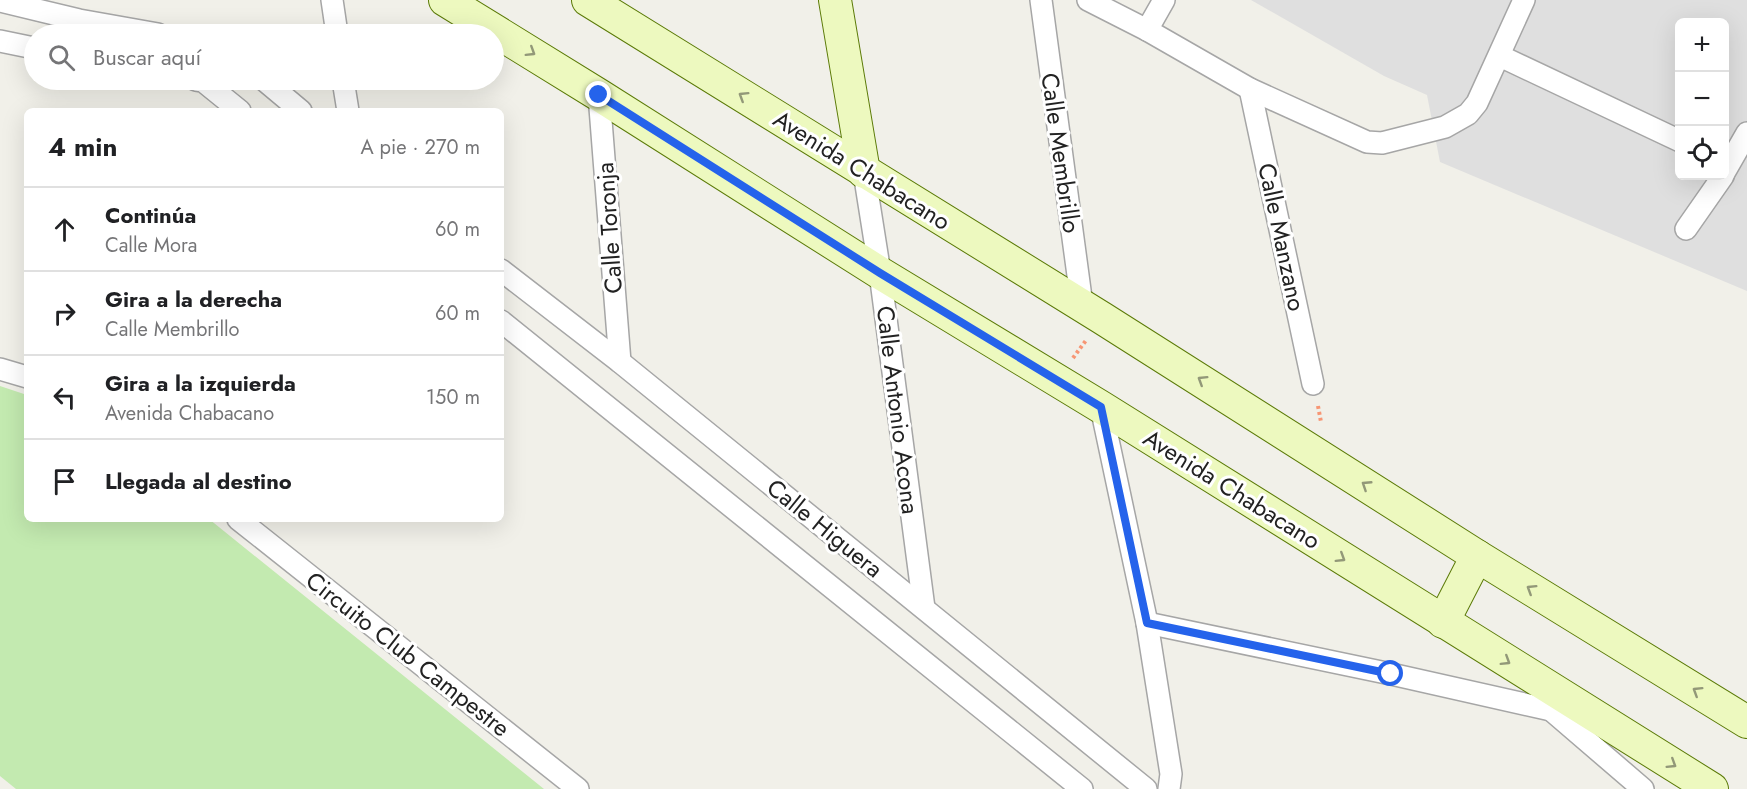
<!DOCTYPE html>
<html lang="es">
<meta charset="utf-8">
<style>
body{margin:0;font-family:Jost,sans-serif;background:#f6f6f6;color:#202124}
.controls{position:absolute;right:18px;top:18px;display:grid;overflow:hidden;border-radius:9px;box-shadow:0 6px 24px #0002}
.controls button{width:54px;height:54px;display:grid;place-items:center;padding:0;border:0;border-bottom:2px solid #e0e0e0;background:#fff;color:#202124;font:30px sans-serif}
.stop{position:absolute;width:18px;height:18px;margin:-14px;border:4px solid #2563eb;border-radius:50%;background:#fff}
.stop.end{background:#2563eb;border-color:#fff;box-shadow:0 2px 6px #0008}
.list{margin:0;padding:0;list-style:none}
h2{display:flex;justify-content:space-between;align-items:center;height:78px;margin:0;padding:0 24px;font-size:26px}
h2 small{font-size:20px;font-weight:400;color:#757577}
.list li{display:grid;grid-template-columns:39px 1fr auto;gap:18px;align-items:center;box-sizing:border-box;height:84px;padding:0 24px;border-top:2px solid #e0e0e0}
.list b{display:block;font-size:22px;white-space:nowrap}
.list p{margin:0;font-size:20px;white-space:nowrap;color:#757577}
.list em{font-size:20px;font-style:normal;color:#757577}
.icon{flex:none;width:33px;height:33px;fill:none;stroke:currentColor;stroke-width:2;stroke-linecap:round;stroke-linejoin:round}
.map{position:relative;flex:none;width:1747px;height:789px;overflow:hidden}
.search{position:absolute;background:#fff;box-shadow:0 6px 24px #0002;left:24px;top:24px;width:480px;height:66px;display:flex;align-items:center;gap:15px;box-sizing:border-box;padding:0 21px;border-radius:33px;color:#757577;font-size:22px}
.panel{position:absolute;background:#fff;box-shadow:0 6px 24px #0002;left:24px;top:108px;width:480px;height:414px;border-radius:9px}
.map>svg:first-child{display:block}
.residential{fill:#dfdfdf;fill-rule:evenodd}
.grass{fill:#c3eab0}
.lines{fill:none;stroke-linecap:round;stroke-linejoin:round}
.street-casing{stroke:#a6a6a6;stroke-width:24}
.secondary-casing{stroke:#5b7a07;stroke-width:34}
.path{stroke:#f79674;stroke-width:4;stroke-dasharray:3 3;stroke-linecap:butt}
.street{stroke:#fff;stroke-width:21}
.secondary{stroke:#edf9bf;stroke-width:32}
.oneway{stroke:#929878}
.route{stroke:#2563eb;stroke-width:8}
.labels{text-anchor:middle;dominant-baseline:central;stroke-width:6;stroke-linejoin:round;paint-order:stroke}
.street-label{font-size:24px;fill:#222;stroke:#fff}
</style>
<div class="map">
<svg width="1747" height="789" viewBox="0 0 1747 789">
<rect width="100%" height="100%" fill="#f1f0e9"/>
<path class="residential" d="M1251 0H1747V291L1440 162 1427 95 1384 76ZM1680 22H1724V176H1680Z"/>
<path class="grass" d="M0 386 27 395V519H209L544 789H16L0 776Z"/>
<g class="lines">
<g class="street-casing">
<g id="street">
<path d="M332 0 337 34"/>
<path d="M1041 0 1082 305"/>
<path d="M1088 0 1147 30 1250 89 1367 142 1382 143 1445 127 1468 114 1477 103 1524 0"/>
<path d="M0 1 79 20 158 34"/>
<path d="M1147 30 1164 0"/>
<path d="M0 41 34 48"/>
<path d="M1500 56 1680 141"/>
<path d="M196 80 203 81 240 111"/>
<path d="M264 80 301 111"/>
<path d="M343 80 348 111"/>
<path d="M1250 89 1313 384"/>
<path d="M599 95 620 362"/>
<path d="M864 172 880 273 924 608"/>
<path d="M1724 173 1747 133"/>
<path d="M1686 229 1723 176"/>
<path d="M501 270 620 362 1146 789"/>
<path d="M501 321 1082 789"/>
<path d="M0 369 27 377"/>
<path d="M1101 407 1147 623 1171 774 1169 789"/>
<path d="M238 519 578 789"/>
<path d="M1147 623 1391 674 1551 710"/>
<path d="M1560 699 1551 710 1643 789"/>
</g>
</g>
<g class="secondary-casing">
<g id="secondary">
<path d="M445 0 599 95 880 273 1101 407 1712 789"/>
<path d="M588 0 1102 318 1477 556 1747 722"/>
<path d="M835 0 864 172"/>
<path d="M1443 622 1477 556"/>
</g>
</g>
<g class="path">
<path d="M1073 358 1087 339"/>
<path d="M1318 406 1321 422"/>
</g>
<use href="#street" class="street"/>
<use href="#secondary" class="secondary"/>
</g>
<defs><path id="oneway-chevron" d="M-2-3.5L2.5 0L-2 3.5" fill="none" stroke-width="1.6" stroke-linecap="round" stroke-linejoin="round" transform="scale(1.5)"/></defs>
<g class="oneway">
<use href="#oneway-chevron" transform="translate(531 52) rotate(32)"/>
<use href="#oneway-chevron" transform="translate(743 96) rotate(-148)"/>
<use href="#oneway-chevron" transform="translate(1202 380) rotate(-148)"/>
<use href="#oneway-chevron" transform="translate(1366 485) rotate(-147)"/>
<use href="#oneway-chevron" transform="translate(1341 558) rotate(32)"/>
<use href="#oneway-chevron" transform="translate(1531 589) rotate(-148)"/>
<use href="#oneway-chevron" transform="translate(1506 661) rotate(32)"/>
<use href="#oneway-chevron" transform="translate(1697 691) rotate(-148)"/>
<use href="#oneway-chevron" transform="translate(1672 764) rotate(32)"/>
</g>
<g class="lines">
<path class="route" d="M599 95 880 273 1101 407 1147 623 1391 674"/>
</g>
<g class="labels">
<g class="street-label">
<text transform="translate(1061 153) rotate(82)">Calle Membrillo</text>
<text transform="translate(862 170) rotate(32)">Avenida Chabacano</text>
<text transform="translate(609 228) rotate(-94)">Calle Toronja</text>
<text transform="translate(1282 237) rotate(78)">Calle Manzano</text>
<text transform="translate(898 410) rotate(83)">Calle Antonio Acona</text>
<text transform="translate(1232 489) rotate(32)">Avenida Chabacano</text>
<text transform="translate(825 528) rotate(39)">Calle Higuera</text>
<text transform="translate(408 654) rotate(38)">Circuito Club Campestre</text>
</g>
</g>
</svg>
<div class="controls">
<button>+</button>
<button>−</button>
<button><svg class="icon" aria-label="locate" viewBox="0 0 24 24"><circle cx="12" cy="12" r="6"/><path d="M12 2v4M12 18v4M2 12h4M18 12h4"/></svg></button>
</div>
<div class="stop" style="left:1391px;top:674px"></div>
<div class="stop end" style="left:599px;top:95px"></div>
<div class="search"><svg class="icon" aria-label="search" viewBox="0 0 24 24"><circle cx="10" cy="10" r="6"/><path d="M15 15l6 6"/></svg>Buscar aquí</div>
<section class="panel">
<h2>4 min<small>A pie · 270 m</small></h2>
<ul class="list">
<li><svg class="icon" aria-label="ahead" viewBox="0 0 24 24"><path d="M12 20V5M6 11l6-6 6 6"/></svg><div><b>Continúa</b><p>Calle Mora</p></div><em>60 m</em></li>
<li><svg class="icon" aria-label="right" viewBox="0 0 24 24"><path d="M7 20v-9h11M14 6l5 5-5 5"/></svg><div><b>Gira a la derecha</b><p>Calle Membrillo</p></div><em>60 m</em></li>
<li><svg class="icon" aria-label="left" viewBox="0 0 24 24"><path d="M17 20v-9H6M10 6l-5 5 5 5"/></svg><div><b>Gira a la izquierda</b><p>Avenida Chabacano</p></div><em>150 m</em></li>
<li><svg class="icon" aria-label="arrive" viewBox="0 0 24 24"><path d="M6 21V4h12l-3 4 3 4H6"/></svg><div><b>Llegada al destino</b></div></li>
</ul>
</section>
</div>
